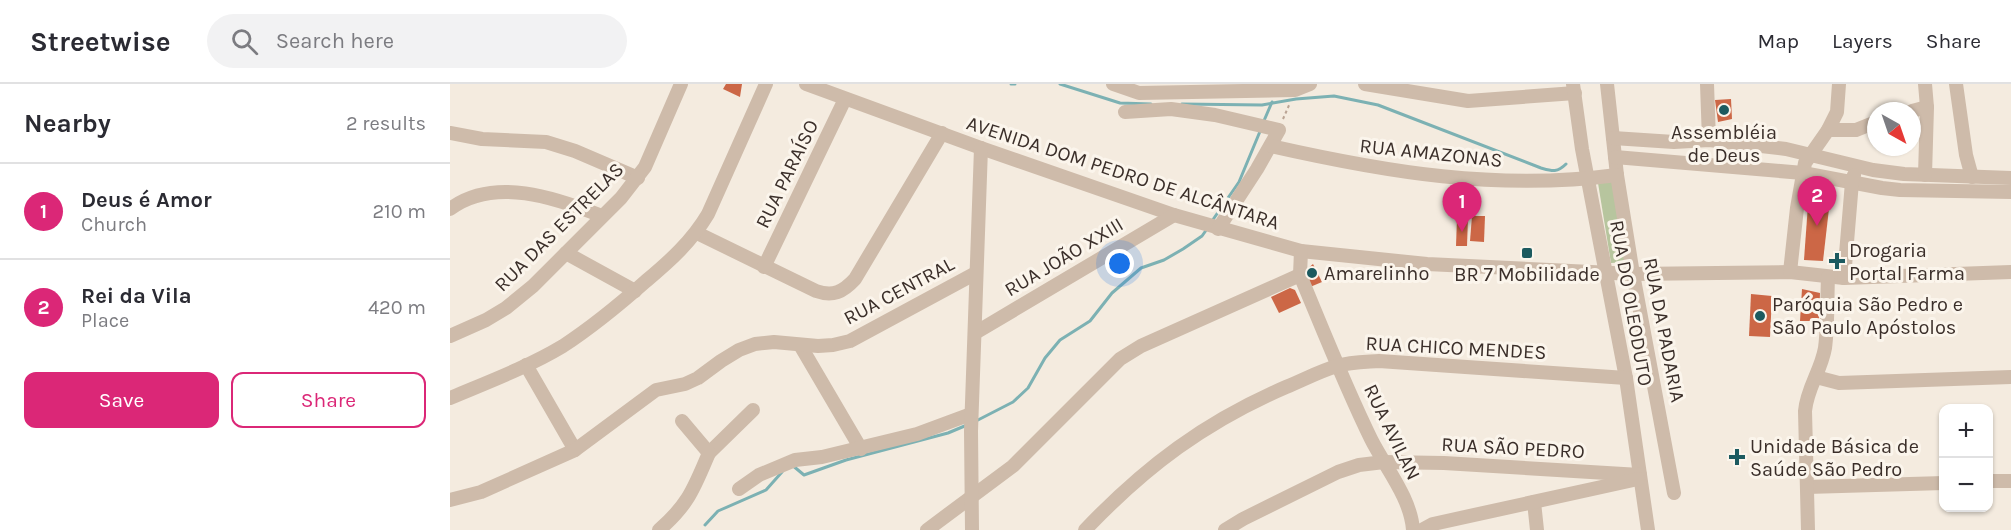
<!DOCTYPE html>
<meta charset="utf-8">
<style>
body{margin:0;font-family:Karla,sans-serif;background:#f2f2f3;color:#2b2b33}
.controls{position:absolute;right:18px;bottom:18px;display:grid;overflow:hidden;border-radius:12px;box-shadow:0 2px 4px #0004}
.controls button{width:54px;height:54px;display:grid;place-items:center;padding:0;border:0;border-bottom:2px solid #e1e1e2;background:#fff;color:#2b2b33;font:30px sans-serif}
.compass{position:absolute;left:1417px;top:18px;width:54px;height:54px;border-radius:50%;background:#fff;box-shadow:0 2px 4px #0004;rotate:140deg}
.you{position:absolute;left:670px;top:180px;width:21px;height:21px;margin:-15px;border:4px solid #fff;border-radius:50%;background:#1a73e8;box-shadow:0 0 0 9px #1a73e833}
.badge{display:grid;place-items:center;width:39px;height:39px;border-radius:50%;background:#db2777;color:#fff;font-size:20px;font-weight:700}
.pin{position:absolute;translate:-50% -50px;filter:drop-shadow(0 2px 3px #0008)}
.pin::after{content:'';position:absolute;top:32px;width:21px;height:18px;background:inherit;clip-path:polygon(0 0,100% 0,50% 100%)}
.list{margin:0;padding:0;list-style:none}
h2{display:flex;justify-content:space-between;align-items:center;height:78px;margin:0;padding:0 24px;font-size:26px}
h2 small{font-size:20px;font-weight:400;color:#7c7c81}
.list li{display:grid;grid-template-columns:39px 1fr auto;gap:18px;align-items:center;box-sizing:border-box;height:96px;padding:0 24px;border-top:2px solid #e1e1e2}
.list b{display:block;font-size:22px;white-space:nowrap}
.list p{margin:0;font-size:20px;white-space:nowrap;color:#7c7c81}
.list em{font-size:20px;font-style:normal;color:#7c7c81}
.actions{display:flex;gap:12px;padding:18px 24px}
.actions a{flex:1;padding:14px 0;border:2px solid #db2777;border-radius:12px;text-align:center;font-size:21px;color:#db2777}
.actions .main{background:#db2777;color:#fff}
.icon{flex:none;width:33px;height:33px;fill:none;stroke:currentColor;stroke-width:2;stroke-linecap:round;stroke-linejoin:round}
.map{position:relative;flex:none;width:1561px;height:446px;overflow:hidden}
header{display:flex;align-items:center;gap:36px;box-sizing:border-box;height:84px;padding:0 30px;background:#fff;border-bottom:2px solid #e1e1e2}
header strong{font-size:28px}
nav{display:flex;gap:33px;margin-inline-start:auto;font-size:21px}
.search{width:420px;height:54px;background:#f2f2f3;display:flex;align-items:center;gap:15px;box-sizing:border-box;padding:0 21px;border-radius:33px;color:#7c7c81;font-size:22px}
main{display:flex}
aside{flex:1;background:#fff}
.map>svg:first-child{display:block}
.green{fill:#b7c59e}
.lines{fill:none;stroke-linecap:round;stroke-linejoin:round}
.stream{stroke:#7cb1b3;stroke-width:3}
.building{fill:#cc6746}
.path{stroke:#baa494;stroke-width:2;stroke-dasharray:3 3;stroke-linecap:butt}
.minor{stroke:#cebbaa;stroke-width:14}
.poi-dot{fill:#1c5a5f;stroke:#fbf5ec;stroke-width:2}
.labels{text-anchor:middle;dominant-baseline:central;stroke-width:6;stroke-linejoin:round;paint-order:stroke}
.poi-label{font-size:20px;fill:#3b2f2a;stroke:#fbf5ec;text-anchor:start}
.street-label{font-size:20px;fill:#3b2f2a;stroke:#fbf5ec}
</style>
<header>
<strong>Streetwise</strong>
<div class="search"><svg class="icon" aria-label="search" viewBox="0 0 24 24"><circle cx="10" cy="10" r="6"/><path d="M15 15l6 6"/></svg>Search here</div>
<nav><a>Map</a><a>Layers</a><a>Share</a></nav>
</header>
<main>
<aside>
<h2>Nearby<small>2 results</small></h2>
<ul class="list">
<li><span class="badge">1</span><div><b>Deus é Amor</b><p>Church</p></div><em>210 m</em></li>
<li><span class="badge">2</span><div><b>Rei da Vila</b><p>Place</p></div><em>420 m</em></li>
</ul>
<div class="actions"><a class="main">Save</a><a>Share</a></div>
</aside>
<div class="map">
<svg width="1561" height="446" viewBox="0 0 1561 446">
<rect width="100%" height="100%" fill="#f4ebdf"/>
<path class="green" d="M1165 97 1178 178 1161 179 1148 99Z"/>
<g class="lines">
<g class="stream">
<path d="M561 0H565"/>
<path d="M610 0 670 19 701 20"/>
<path d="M732 20 812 21 846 15 884 12 928 21 1091 84C1102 87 1107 89 1116 80"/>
<path d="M813 39 822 18"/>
<path d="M762 137 789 98 811 45"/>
<path d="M526 337 563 318 578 304 595 274 610 256 640 237 662 209 691 184 714 176 733 165 752 152 757 145"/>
<path d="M342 381 354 391 396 376 498 349 517 341"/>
<path d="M255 441 268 427 316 406 332 388"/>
</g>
</g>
<g class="building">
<path d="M276 0H292L290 13 273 5Z"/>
<path d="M1281 15 1282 35 1268 38 1265 16Z"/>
<path d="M1359 107H1381L1373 177 1354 176Z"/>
<path d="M1022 132H1035L1034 158 1020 157Z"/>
<path d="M1007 134H1018L1017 162H1006Z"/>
<path d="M863 180 872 198 860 203 856 193 857 185Z"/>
<path d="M840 204 845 206 851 219 829 229 821 213Z"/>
<path d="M1352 205 1370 209 1369 237H1350Z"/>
<path d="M1301 210 1322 212 1320 253 1299 252Z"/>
</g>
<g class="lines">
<path class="path" d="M833 35 840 19"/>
<g class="minor">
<path d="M356 0 531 64 724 131 851 167 977 180 1183 190 1340 188 1394 194 1561 188"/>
<path d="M663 0 689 9 845 6 860 0"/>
<path d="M915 0 1018 17 1125 9"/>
<path d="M1123 0 1132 65 1176 294 1198 446"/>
<path d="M1157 0 1167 91 1183 190 1224 409"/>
<path d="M1257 0 1259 56"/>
<path d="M1506 0 1516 71 1522 93"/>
<path d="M1462 27 1477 23"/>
<path d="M675 28 721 25 765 31 829 46 807 85 768 145"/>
<path d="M1378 46H1406L1426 38"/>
<path d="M0 49 32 55 96 58 125 67 188 94"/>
<path d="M1163 54 1224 58 1259 56 1336 65 1423 86 1454 90 1561 94"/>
<path d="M821 62C936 88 1048 107 1167 91"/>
<path d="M1165 73 1353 89 1432 104 1450 106 1561 108"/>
<path d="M1475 91 1477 23 1475 0"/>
<path d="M0 125C44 92 106 114 152 132"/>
<path d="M247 149 366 207C383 213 393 208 405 195L492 49"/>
<path d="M851 167 850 191C873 246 895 302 921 355 935 383 961 414 963 446"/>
<path d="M116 169 185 207"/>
<path d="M314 183 395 15"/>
<path d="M1340 188 1347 124 1355 79 1378 46 1387 28 1389 0"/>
<path d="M1394 194 1402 98 1404 91"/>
<path d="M525 249 724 131"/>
<path d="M0 252 36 236 56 224 83 202 171 114 195 83 231 0"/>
<path d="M350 261 411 365"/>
<path d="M76 281 125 366"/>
<path d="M1366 293 1389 299 1561 293"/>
<path d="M0 314C38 298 78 283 113 262 142 243 170 220 196 197 220 177 242 157 258 130L316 0"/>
<path d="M259 369 303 326"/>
<path d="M1538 397H1561"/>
<path d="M1357 403 1494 399"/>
<path d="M289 405 309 391 345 376 372 373 467 350 521 330"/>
<path d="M0 416 31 408 125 366 206 306 235 300 248 294 271 277 289 266 305 260 324 258 368 262 383 261 400 257 526 189"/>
<path d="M1084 418 1087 446"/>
<path d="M209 446C239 420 244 404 259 369L232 337"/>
<path d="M477 446 563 382 670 275 691 262 850 191"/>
<path d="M522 446 521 347 531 64"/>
<path d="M635 446C696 382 755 338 836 303 853 296 870 287 887 282 900 278 915 278 929 277L1176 294"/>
<path d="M775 446 793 435 888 388 909 381 934 378 994 379 1190 391"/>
<path d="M972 446 983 440 1188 395"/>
<path d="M1358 446 1355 327C1357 304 1371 287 1375 264 1378 241 1377 216 1378 193"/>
</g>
</g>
<g class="poi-dot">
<circle cx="1274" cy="26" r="6"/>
<rect x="1071" y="163" width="12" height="12" rx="3"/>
<path d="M1384 168h6v6h6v6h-6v6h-6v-6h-6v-6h6z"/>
<circle cx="862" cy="189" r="6"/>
<circle cx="1310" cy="232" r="6"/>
<path d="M1284 364h6v6h6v6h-6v6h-6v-6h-6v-6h6z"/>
</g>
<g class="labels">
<g class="poi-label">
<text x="1274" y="48" text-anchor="middle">Assembléia<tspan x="1274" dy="23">de Deus</tspan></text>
<text x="1399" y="166">Drogaria<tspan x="1399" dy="23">Portal Farma</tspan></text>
<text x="874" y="189">Amarelinho</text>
<text x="1077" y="190" text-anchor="middle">BR 7 Mobilidade</text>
<text x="1322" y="220">Paróquia São Pedro e<tspan x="1322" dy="23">São Paulo Apóstolos</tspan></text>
<text x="1300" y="362">Unidade Básica de<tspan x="1300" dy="23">Saúde São Pedro</tspan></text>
</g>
<g class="street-label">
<text transform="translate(981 69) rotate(6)">RUA AMAZONAS</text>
<text transform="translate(673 89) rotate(18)">AVENIDA DOM PEDRO DE ALCÂNTARA</text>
<text transform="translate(337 90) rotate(-64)">RUA PARAÍSO</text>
<text transform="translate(109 143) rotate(-45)">RUA DAS ESTRELAS</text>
<text transform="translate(614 173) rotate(-31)">RUA JOÃO XXIII</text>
<text transform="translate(449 207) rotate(-28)">RUA CENTRAL</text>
<text transform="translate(1181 219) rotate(80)">RUA DO OLEODUTO</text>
<text transform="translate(1214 246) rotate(79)">RUA DA PADARIA</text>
<text transform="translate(1006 264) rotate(3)">RUA CHICO MENDES</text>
<text transform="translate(942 348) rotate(64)">RUA AVILAN</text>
<text transform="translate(1063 364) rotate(3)">RUA SÃO PEDRO</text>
</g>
</g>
</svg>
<div class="controls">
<button>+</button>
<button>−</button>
</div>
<svg class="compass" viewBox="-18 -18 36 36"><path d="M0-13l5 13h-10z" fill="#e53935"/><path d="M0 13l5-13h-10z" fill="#7c7c81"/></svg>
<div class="you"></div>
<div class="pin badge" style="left:1012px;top:148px">1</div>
<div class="pin badge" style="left:1367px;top:142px">2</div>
</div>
</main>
